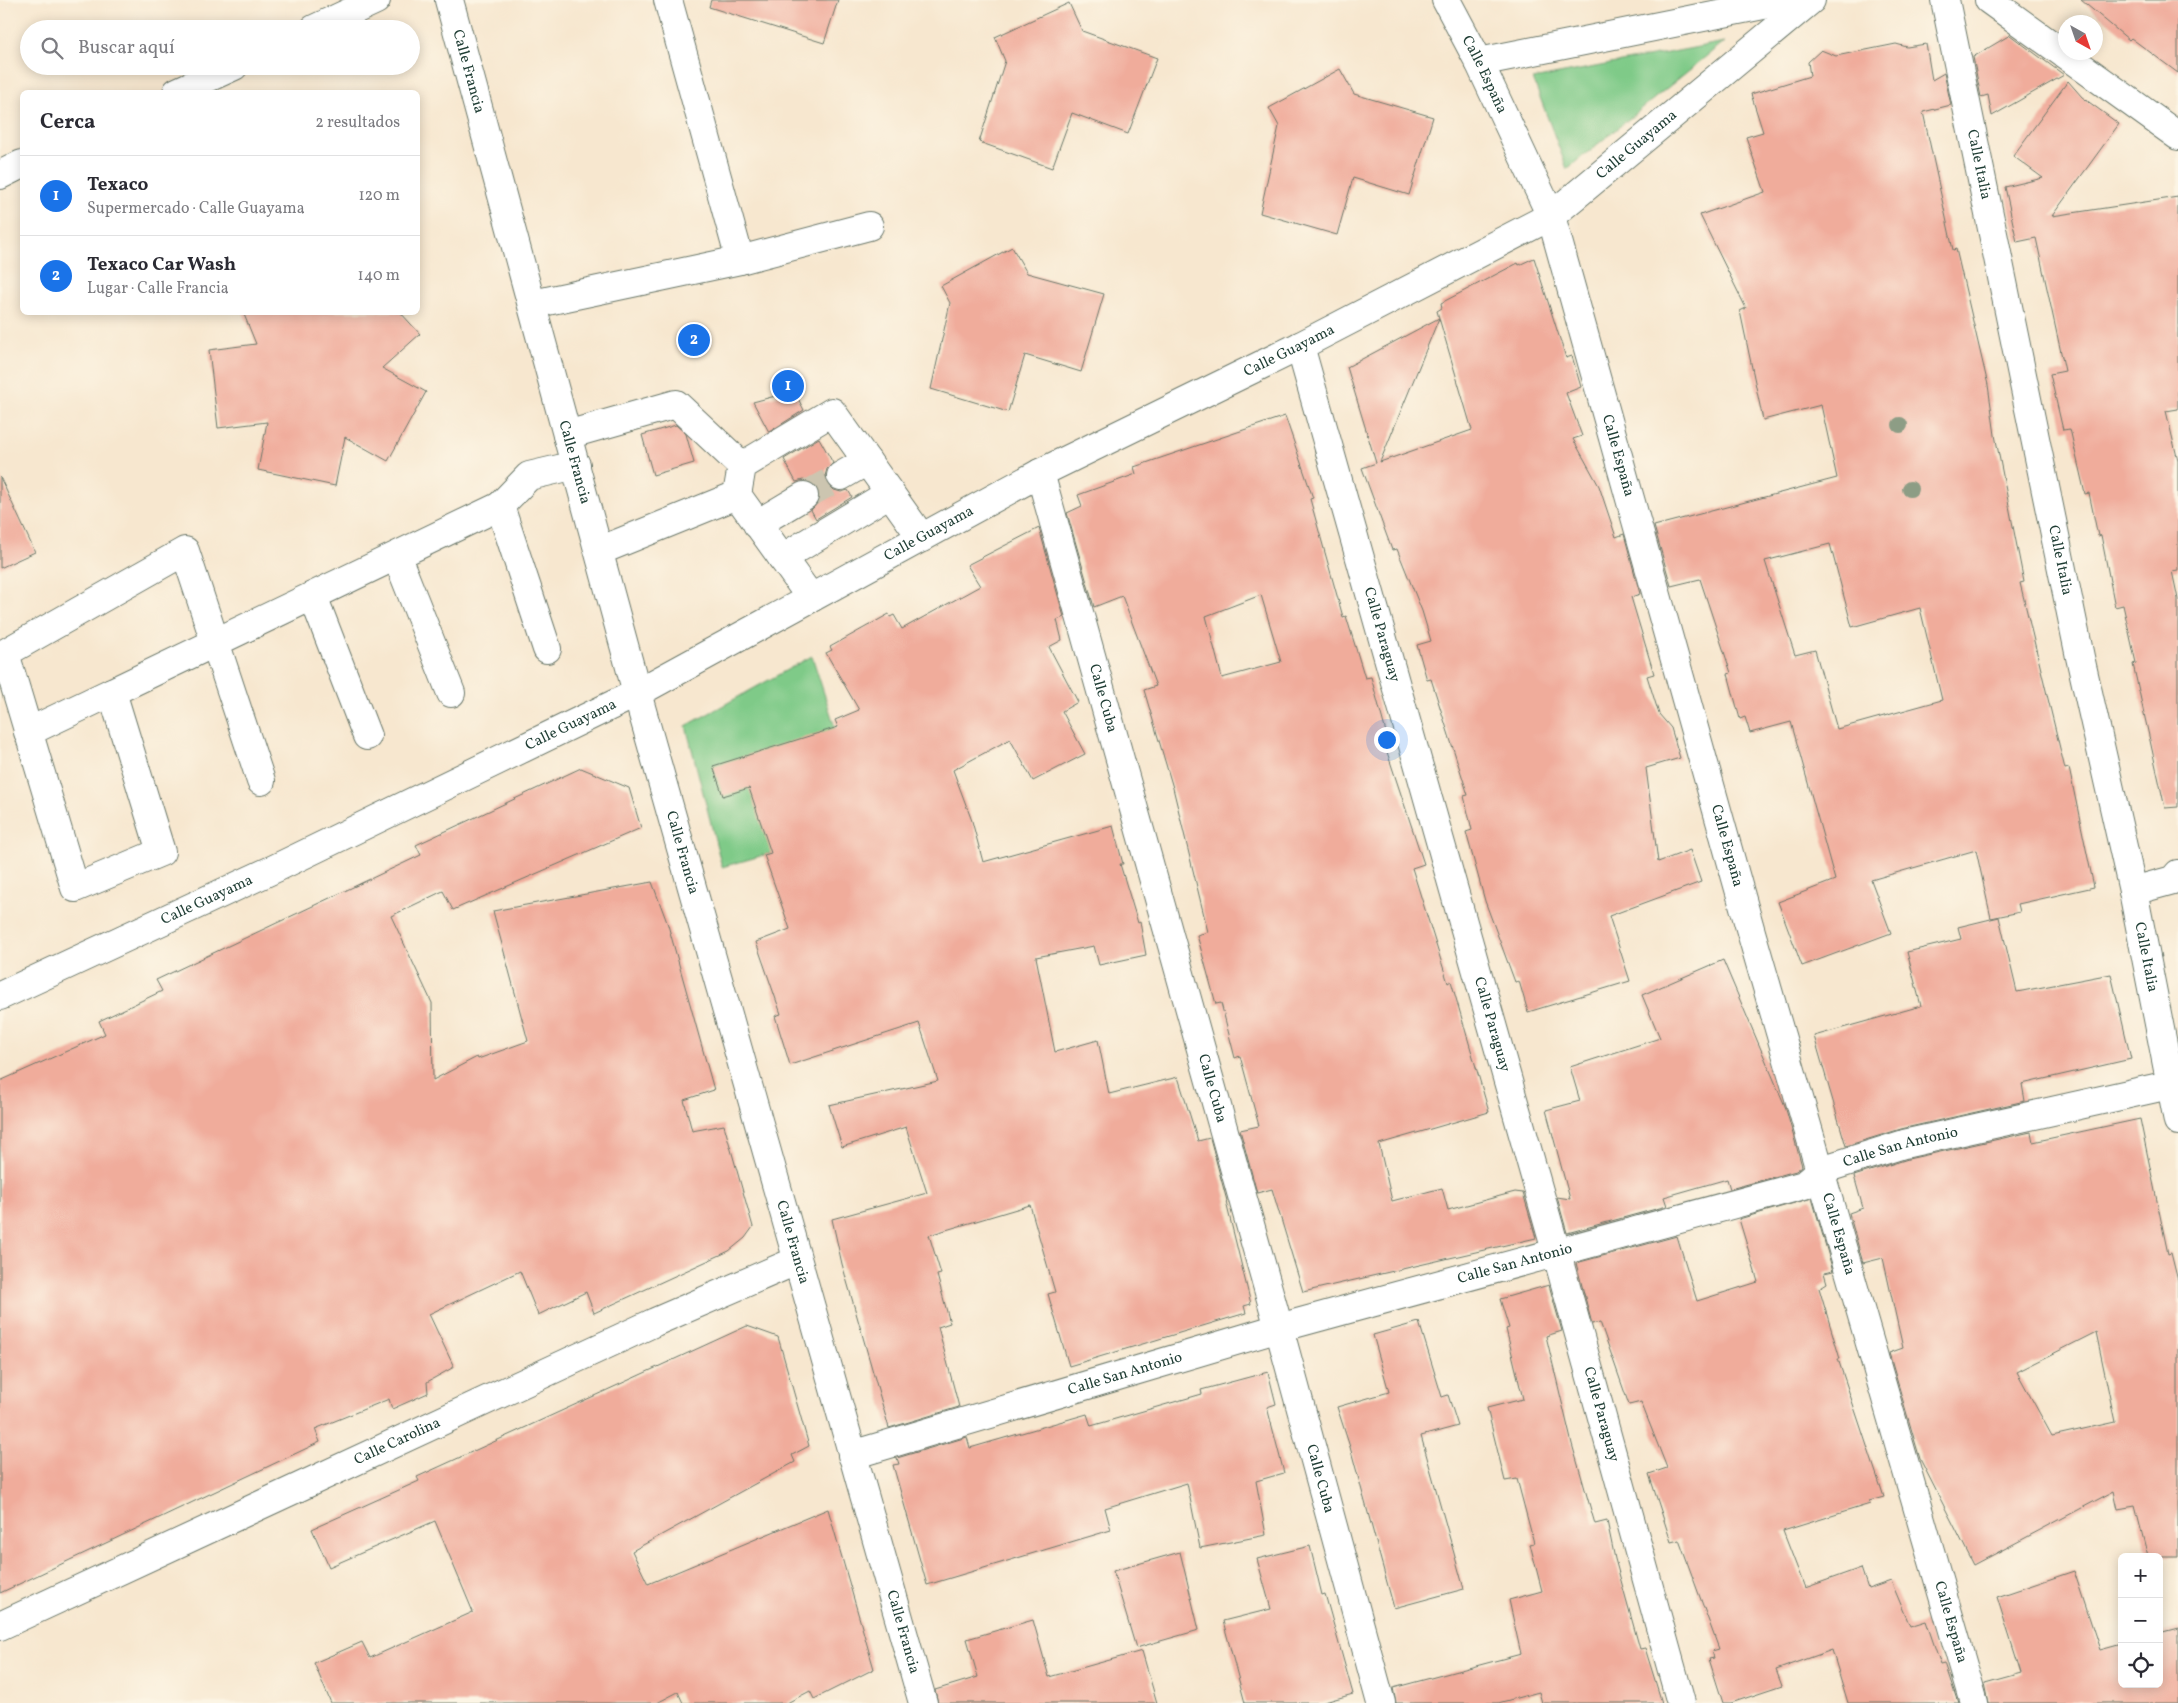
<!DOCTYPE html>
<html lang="es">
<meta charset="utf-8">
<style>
body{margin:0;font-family:Vollkorn,serif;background:#f7f7f7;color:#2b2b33}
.controls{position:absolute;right:15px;bottom:15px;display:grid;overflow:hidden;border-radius:8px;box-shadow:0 2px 12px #0003}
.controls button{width:45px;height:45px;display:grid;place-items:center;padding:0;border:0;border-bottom:1px solid #e1e1e2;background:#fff;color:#2b2b33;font:25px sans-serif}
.compass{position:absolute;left:2058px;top:15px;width:45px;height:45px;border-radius:50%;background:#fff;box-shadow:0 2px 12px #0003;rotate:140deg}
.you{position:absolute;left:1386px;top:739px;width:18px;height:18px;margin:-12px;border:4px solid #fff;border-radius:50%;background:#1a73e8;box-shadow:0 0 0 8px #1a73e833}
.badge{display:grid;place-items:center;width:32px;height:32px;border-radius:50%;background:#1a73e8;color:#fff;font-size:16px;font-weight:700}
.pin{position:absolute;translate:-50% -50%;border:2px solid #fff;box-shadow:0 1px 5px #0006}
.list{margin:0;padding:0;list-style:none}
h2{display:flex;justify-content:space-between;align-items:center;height:65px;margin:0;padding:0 20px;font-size:21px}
h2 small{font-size:16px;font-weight:400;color:#7c7c81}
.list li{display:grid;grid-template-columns:32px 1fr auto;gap:15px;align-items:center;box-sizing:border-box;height:80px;padding:0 20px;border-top:1px solid #e1e1e2}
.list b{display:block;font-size:19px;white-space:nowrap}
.list p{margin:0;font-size:16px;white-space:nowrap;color:#7c7c81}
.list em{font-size:16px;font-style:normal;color:#7c7c81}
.icon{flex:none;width:28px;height:28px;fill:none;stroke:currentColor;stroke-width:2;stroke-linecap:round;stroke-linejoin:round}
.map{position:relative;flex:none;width:2178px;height:1703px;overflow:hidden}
.search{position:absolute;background:#fff;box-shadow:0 2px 12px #0003;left:20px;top:20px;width:400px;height:55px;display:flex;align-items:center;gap:12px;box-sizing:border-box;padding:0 18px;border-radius:28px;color:#7c7c81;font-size:19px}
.panel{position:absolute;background:#fff;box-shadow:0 2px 12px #0003;left:20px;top:90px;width:400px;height:225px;border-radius:8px}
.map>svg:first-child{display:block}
.green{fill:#7fca88;stroke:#4f845e}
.building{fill:#f0ac9b;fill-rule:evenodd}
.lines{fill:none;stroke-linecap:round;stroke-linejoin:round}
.minor-tunnel{stroke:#ccc5b0;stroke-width:28;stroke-dasharray:28 14;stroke-linecap:butt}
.minor-casing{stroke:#6b786a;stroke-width:30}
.minor{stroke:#fff;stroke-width:28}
.tree{fill:#8d9d85}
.labels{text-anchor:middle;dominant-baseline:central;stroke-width:4;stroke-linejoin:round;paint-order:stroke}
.street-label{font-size:15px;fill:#1f3d34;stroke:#fcf5e5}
</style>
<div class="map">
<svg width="2178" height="1703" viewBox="0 0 2178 1703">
<rect width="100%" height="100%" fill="#fcf5e5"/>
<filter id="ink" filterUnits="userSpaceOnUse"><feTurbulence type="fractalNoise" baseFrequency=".02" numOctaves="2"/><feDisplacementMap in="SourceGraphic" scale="10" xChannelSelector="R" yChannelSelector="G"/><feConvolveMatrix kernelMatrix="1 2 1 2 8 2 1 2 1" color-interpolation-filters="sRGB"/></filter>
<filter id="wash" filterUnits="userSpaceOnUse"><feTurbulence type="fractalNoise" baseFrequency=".0096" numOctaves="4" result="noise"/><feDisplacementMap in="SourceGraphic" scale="20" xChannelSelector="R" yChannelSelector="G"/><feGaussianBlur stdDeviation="1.12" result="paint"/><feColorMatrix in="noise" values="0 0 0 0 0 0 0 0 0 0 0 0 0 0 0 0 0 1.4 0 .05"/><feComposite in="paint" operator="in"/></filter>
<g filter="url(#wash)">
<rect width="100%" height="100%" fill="#f7e7cf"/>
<g class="green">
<path d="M1724 42 1567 169 1533 79Z"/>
<path d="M812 656 853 783 824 838 722 867 686 726Z"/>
</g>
<g id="blocks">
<g class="building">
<path d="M711 0H838L824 43 709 7Z"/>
<path d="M2081 0H2178V73L2131 38 2129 40Z"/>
<path d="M1069 3 1082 31 1157 58 1128 134 1072 113 1052 168 979 142 1005 61 995 37Z"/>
<path d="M2010 35 2064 75 1992 116 1988 95 1981 97 1973 57Z"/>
<path d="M1896 44 1907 47 1926 44 1932 80 1944 73 1951 105 1923 112 1953 250 1956 249 1988 385 1995 435 2024 582 2020 583 2065 769 2069 768 2094 887 2018 904 2020 912 1991 918 1976 850 1871 880 1891 933 1802 966 1778 902 1835 880 1791 722 1750 733 1745 717 1740 719 1728 674 1731 673 1700 579 1671 586 1654 526 1837 478 1821 405 1763 420 1740 311 1746 308 1700 215 1765 192 1746 137 1763 132 1751 94 1810 76 1808 62 1821 50 1836 56ZM1830 544 1852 627 1920 608 1942 700 1837 729 1815 650 1795 655 1765 561Z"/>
<path d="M1340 69 1354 94 1433 117 1409 195 1353 178 1337 235 1260 213 1279 126 1269 108Z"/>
<path d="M2068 81 2082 97 2119 124 2052 216 2178 197V409L2166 411 2178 461V570L2172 571 2178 599V807L2165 808 2133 664 2136 663 2123 605 2115 607 2101 535 2098 536 2089 493 2085 494 2070 429 2063 430 2050 374 2065 371 2036 238 2017 242 2005 187 2043 178 2013 156Z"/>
<path d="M1012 247 1027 273 1104 294 1081 372 1025 355 1008 412 931 389 950 303 941 286Z"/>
<path d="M1534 258 1566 358 1572 356 1581 387 1566 393 1582 436 1573 439 1599 486 1616 537 1624 534 1640 594 1631 597 1654 674 1647 676 1659 714 1671 728 1680 758 1646 768 1658 862 1690 850 1701 882 1609 916 1630 981 1528 1012 1519 981 1515 982 1485 901 1466 832 1472 830 1464 796 1468 795 1431 679 1427 680 1417 645 1431 641 1422 611 1397 549 1392 550 1362 468 1376 463 1347 367 1439 318 1437 311 1442 308 1441 303 1518 263 1519 265ZM1439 318 1472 430 1380 462Z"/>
<path d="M243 312H400L420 334 382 368 426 392 388 461 345 437 335 486 258 470 267 422 218 428 209 350 256 344Z"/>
<path d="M794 391 804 410 769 432 753 402Z"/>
<path d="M1285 416 1313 498 1310 499 1343 617 1346 616 1365 678 1371 677 1391 751 1387 752 1424 864 1412 868 1448 983 1451 981 1489 1112 1379 1144 1392 1201 1442 1188 1448 1210 1515 1192 1523 1193 1536 1238 1303 1292 1272 1189 1257 1193 1240 1130 1259 1126 1240 1056 1235 1058 1221 1003 1216 1004 1197 935 1208 932 1173 788 1144 690 1156 686 1122 596 1094 607 1067 513 1082 506 1078 495 1136 474 1134 467ZM1261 595 1281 662 1222 678 1206 616Z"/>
<path d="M676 425 686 434 694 463 653 475 642 435Z"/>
<path d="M819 438 833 463 827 469 825 476 827 483 834 490 841 492 848 490 852 497 816 519 811 510 818 503 820 495 818 488 811 482 803 480 796 482 784 459Z"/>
<path d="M0 477 35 552 0 568Z"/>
<path d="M1039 528 1064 617 1057 620 1062 640 1049 647 1078 702 1062 711 1085 754 1033 781 1010 739 953 770 972 821 983 862 1113 826 1123 864H1120L1138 923 1140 922 1146 955 1099 965 1094 946 1036 957 1055 1052 1098 1040 1109 1094 1178 1077 1198 1141 1210 1138 1227 1201 1226 1202 1251 1304 1244 1306 1246 1313 1069 1366 1048 1294 1055 1292 1030 1205 929 1235 941 1274 937 1275 950 1323 938 1327 959 1407 889 1428 842 1264 832 1219 927 1193 906 1127 842 1147 829 1105 938 1081 919 1023 790 1065 775 1016 781 1014 756 942 790 929 764 855 771 853 749 788 723 796 713 766 838 727 835 720 859 710 826 653 832 650 830 647 889 614 890 617 894 615 902 629 980 586 967 565Z"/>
<path d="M581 768 629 788 641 828 453 910 443 891 391 916 432 1003 433 1080 477 1057 478 1059 528 1041 493 911 652 882 668 925 714 1090 684 1100 692 1131 724 1125 753 1227 745 1238 729 1251 594 1313 586 1292 538 1315 520 1271 429 1314 454 1367 427 1382 428 1393 392 1409 389 1399 315 1429 320 1442 0 1593V1081L105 1034 99 1021 162 991 156 980 421 855 416 845Z"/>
<path d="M1999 917 2017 992 2111 974 2131 1059 2022 1084 2025 1101 1901 1129 1846 1146 1814 1036 1921 1006 1907 952 1961 939 1958 927Z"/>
<path d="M1723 960 1785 1106 1802 1166 1796 1171 1730 1189 1727 1179 1664 1197 1667 1206 1567 1233 1557 1197 1570 1199 1546 1110 1580 1101 1570 1067 1660 1038 1642 995Z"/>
<path d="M2140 1119 2168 1254 2171 1253 2178 1281V1557H2148L2135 1506 2118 1509 2114 1491 1974 1565 1920 1459 1889 1353 1903 1348 1883 1258 1863 1263 1849 1213 1863 1208 1854 1176 1908 1159 2031 1132 2033 1142ZM2096 1332 2115 1422 2052 1436 2017 1372Z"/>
<path d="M1812 1198 1833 1271 1824 1273 1827 1283 1819 1288 1840 1359H1838L1884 1497 1869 1501 1870 1504 1783 1531 1805 1588 1861 1568 1868 1589 1891 1581 1910 1626 1926 1621 1941 1665 1945 1664 1958 1703H1848L1832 1650 1776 1670 1782 1686 1731 1703H1723L1709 1659 1714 1658 1712 1651 1719 1649 1679 1540 1671 1542 1649 1474 1667 1468 1641 1402 1629 1405 1600 1322 1592 1324 1576 1263 1677 1236 1697 1301 1758 1282 1739 1219Z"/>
<path d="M1549 1285 1562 1331 1546 1336 1572 1444 1595 1524 1607 1521 1615 1559 1640 1649 1645 1648 1662 1703H1542L1539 1692 1498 1703H1396L1393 1688 1521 1654 1509 1600 1542 1591 1530 1544 1534 1543 1517 1479 1505 1481 1487 1408 1523 1399 1506 1329 1509 1328 1500 1299Z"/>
<path d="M1419 1322 1442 1397 1448 1395 1458 1426 1421 1436 1464 1589 1394 1608 1350 1447 1337 1407 1389 1392 1373 1335Z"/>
<path d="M747 1326 778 1337 809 1446 792 1455 795 1462 632 1551 648 1584 828 1509 874 1669 814 1699 810 1691 787 1703H683L678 1692 657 1703H331L314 1663 362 1642 370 1658 473 1612 435 1521 329 1567 312 1529 419 1481 417 1477Z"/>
<path d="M1268 1372 1276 1404 1267 1407 1284 1473 1256 1481 1266 1535 1200 1548 1187 1483 1105 1508 1111 1530 927 1585 893 1465 899 1464 897 1458 967 1437 970 1448 1087 1414 1091 1426 1202 1394 1201 1390Z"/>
<path d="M1310 1546 1322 1595 1325 1594 1353 1694 1321 1703H1245L1223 1621 1271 1609 1257 1559Z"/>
<path d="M1180 1552 1199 1630 1136 1648 1113 1571Z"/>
<path d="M2074 1571 2100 1650 2122 1644V1684H2159V1633L2178 1628V1703H1989L1985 1683 2021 1673 1997 1597Z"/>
<path d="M1033 1620 1049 1677 1142 1651 1157 1703H938L935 1690 978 1677 967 1639Z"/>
</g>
</g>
</g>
<g filter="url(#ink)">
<use href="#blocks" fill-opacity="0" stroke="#6b786a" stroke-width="1"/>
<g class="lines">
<path class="minor-tunnel" d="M804 496 841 476"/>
<g class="minor-casing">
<g id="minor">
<path id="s1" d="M449 0 637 693 923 1703"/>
<path id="s2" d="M1446 0 1479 62 1551 216 1751 932 1974 1703"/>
<path id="s3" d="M1945 0 2080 657 2133 891 2178 1121"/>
<path d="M1989 0 2178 136"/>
<path d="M314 29 376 0"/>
<path d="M1479 62 1788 0"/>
<path d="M177 92 234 66"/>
<path d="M0 175 22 164"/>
<path d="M740 260 869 226"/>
<path d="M533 304 740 260 668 0"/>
<path id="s4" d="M1300 346 1556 1251 1681 1703"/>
<path d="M567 435 676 404 742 466"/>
<path id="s5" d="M1040 473 1279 1328 1381 1703"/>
<path d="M841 476 867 461"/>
<path d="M757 524 804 496"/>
<path d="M599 551 737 495"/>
<path d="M397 557 451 693"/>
<path d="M782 558 890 493"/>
<path d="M313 596 367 736"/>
<path d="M811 598 737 495 742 466 832 412 922 538"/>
<path d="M547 649 500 506 529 476 576 465"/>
<path d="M28 732 112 692"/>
<path d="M261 781 185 551 5 653 75 888 161 852 112 692 500 506"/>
<path d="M2133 891 2173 880 2178 874"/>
<path id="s6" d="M0 996 276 868 637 693 1040 473 1300 346 1551 216 1811 0"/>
<path id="s7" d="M852 1455 1279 1328 1804 1185 1821 1170 1904 1144 2178 1083"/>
<path id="s8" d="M0 1626 655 1322 796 1261"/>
</g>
</g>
<use href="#minor" class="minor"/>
</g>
<g class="tree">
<circle cx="1900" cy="425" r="8"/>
<circle cx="1910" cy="489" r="8"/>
</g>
</g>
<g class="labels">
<g class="street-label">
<text stroke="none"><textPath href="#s1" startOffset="74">Calle Francia</textPath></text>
<text stroke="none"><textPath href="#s2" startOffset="84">Calle España</textPath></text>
<text stroke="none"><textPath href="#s6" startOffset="1848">Calle Guayama</textPath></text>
<text stroke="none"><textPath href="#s3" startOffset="168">Calle Italia</textPath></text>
<text stroke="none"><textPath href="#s6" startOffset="1442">Calle Guayama</textPath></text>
<text stroke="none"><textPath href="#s2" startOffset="489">Calle España</textPath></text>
<text stroke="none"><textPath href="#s1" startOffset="479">Calle Francia</textPath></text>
<text stroke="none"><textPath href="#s6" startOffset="1038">Calle Guayama</textPath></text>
<text stroke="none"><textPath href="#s3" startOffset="572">Calle Italia</textPath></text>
<text stroke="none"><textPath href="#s4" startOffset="300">Calle Paraguay</textPath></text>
<text stroke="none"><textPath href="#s5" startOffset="234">Calle Cuba</textPath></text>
<text stroke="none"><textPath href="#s6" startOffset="632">Calle Guayama</textPath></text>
<text stroke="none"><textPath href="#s2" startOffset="894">Calle España</textPath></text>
<text stroke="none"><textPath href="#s1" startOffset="884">Calle Francia</textPath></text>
<text stroke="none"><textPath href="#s6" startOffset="228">Calle Guayama</textPath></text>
<text stroke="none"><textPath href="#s3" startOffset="978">Calle Italia</textPath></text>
<text stroke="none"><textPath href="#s4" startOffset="705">Calle Paraguay</textPath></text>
<text stroke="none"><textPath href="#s5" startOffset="639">Calle Cuba</textPath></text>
<text stroke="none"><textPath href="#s7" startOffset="1095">Calle San Antonio</textPath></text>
<text stroke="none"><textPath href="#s2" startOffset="1298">Calle España</textPath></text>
<text stroke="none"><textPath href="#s1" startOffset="1289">Calle Francia</textPath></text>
<text stroke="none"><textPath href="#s7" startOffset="690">Calle San Antonio</textPath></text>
<text stroke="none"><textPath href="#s7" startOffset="285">Calle San Antonio</textPath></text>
<text stroke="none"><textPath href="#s4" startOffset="1110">Calle Paraguay</textPath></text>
<text stroke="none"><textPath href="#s8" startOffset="438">Calle Carolina</textPath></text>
<text stroke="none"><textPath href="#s5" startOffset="1044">Calle Cuba</textPath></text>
<text stroke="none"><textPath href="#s2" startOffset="1702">Calle España</textPath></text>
<text stroke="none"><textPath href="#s1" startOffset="1694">Calle Francia</textPath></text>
</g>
</g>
</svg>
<div class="controls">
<button>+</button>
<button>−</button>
<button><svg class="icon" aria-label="locate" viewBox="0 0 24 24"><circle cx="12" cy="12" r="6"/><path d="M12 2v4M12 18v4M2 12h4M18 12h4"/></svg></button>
</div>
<svg class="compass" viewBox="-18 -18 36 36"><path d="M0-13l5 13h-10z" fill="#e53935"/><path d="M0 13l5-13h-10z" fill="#7c7c81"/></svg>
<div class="you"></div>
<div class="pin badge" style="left:788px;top:386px">1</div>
<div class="pin badge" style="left:694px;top:340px">2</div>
<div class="search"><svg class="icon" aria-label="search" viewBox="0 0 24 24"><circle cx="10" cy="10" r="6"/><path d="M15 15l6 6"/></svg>Buscar aquí</div>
<section class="panel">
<h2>Cerca<small>2 resultados</small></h2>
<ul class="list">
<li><span class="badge">1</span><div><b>Texaco</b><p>Supermercado · Calle Guayama</p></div><em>120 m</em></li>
<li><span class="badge">2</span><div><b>Texaco Car Wash</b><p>Lugar · Calle Francia</p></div><em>140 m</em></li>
</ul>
</section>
</div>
